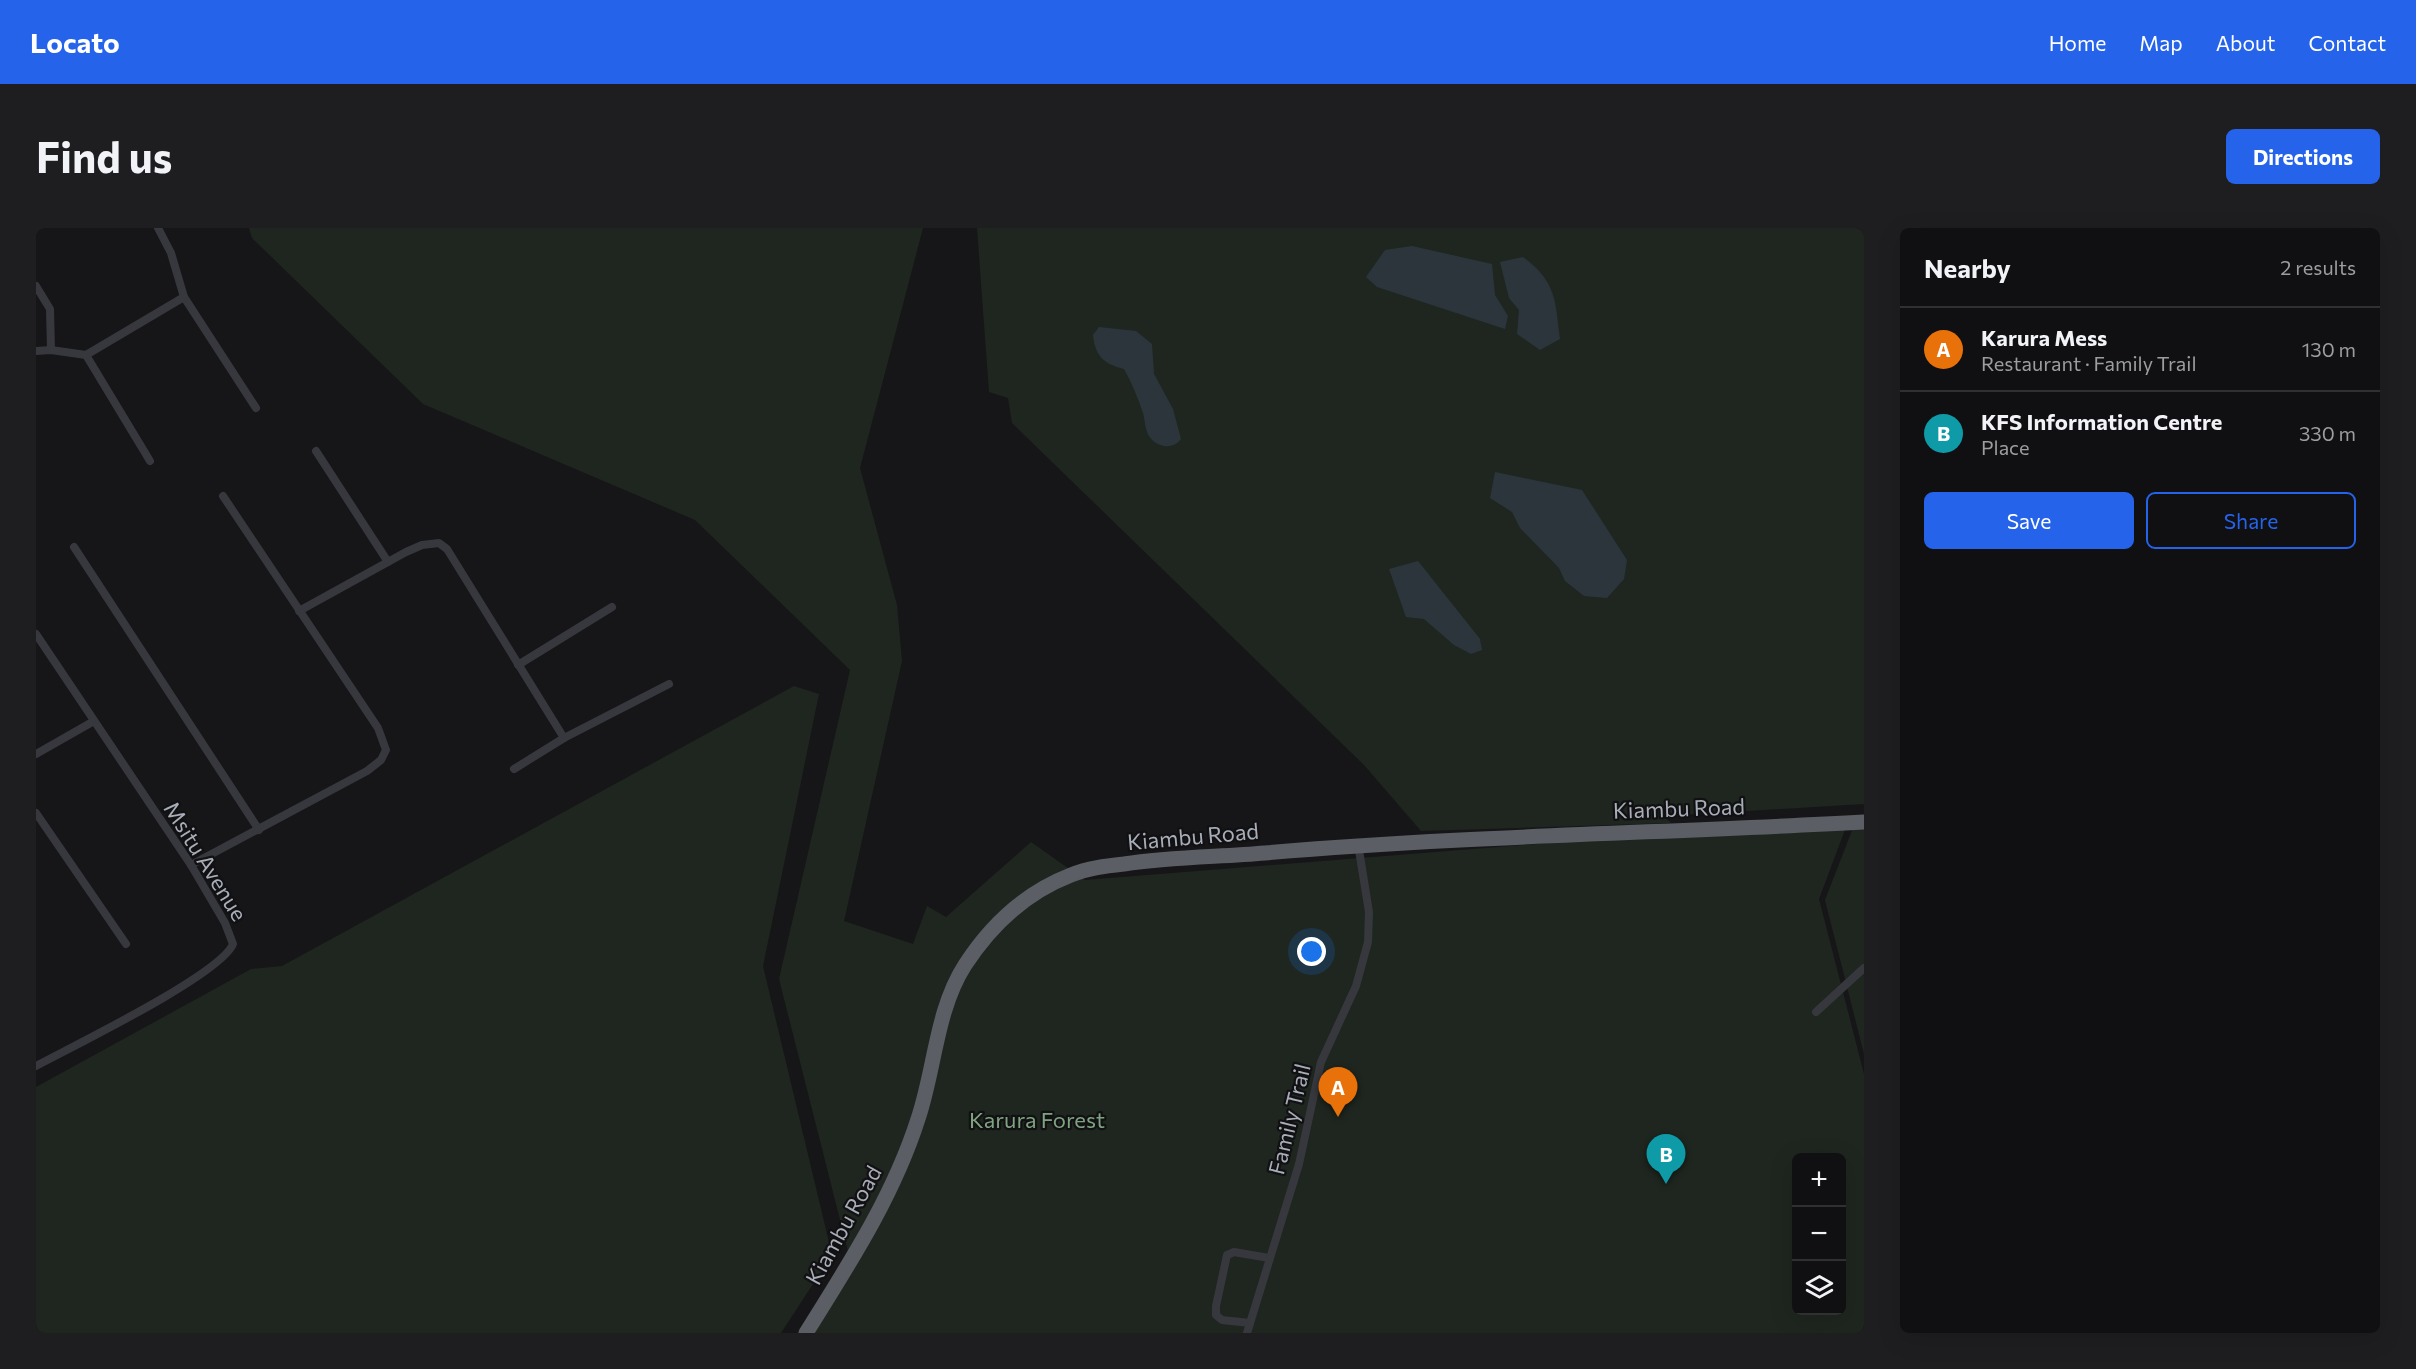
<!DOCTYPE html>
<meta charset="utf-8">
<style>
body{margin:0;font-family:Commissioner,sans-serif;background:#1e1e20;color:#f1f3f6}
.controls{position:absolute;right:18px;bottom:18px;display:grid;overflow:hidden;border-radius:9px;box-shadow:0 6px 24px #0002}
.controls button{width:54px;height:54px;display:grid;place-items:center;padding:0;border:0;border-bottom:2px solid #303032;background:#101012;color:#f1f3f6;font:30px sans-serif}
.you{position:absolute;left:1276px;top:724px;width:21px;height:21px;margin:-15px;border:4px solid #fff;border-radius:50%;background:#1a73e8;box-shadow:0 0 0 9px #1a73e833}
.badge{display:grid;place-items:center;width:39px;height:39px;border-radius:50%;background:#2563eb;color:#fff;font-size:20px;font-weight:700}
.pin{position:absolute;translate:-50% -50px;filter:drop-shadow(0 2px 3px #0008)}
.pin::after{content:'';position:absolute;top:32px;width:21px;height:18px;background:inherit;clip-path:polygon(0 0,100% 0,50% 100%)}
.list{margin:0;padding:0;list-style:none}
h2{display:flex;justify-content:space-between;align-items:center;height:78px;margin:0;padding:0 24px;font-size:26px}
h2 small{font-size:20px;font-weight:400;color:#9c9d9f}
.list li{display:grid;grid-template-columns:39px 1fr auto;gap:18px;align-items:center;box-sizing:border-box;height:84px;padding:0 24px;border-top:2px solid #303032}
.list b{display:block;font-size:22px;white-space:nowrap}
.list p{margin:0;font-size:20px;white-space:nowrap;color:#9c9d9f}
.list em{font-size:20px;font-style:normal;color:#9c9d9f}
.actions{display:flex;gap:12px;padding:18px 24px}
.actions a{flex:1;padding:14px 0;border:2px solid #2563eb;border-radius:9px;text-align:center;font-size:21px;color:#2563eb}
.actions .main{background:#2563eb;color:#fff}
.icon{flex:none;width:33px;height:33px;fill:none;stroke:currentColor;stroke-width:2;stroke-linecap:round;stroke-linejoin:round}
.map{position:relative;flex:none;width:1828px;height:1105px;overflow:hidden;border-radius:9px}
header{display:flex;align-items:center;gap:36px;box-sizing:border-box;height:84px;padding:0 30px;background:#2563eb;color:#fff}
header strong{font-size:28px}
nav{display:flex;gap:33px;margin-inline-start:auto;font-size:21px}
.intro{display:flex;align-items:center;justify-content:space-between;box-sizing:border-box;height:144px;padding:0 36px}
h1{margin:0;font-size:42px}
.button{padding:15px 27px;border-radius:9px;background:#2563eb;color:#fff;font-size:21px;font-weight:700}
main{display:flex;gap:36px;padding:0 36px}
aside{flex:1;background:#101012;border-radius:9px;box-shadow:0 6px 24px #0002}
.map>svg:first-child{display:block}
.green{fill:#1e261f;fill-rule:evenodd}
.water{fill:#2c353c}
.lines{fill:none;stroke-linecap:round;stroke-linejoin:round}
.minor{stroke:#37383d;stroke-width:8}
.trunk{stroke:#5b5e65;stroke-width:15}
.labels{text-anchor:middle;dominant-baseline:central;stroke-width:4.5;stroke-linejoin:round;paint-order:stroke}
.street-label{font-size:22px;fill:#a8adb8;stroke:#111113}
.park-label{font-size:22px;fill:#7fa381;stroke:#111113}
</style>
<header>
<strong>Locato</strong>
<nav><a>Home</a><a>Map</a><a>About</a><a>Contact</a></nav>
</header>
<div class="intro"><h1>Find us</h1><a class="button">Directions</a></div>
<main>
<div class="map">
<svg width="1828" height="1105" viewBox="0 0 1828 1105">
<rect width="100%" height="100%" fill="#161618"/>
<g class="green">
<path d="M213 0H887L824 240 861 377 866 433 808 693 877 716 891 678 910 689 995 614 1049 652 1813 591 1783 671 1828 846V1105H777L817 1043 743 751 814 442 659 292 387 176 216 10ZM1760 930H1806V1082H1760Z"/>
<path d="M941 0H1828V576L1628 588 1635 595 1385 603 1328 537 976 195 972 170 953 164Z"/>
<path d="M758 458 783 466 727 738 796 1027 745 1105H0V859L215 741 246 738Z"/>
<path d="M1817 600H1828V826L1789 672Z"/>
</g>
<g class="water">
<path d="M1376 18 1456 36 1459 67 1472 88 1469 101 1341 59 1330 49 1349 22Z"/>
<path d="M1487 29C1521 54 1519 73 1524 111L1504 122 1481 106 1483 82 1473 70 1464 34Z"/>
<path d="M1063 99 1100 103 1116 116 1118 146 1137 181 1145 211C1137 222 1121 220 1113 208 1109 202 1109 192 1107 185 1102 170 1096 155 1088 141 1068 136 1059 128 1057 107Z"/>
<path d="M1459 244 1546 262 1591 332 1588 351 1571 370 1548 368 1529 353 1523 340 1484 300 1476 284 1454 270Z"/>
<path d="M1382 333 1444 411 1446 422 1435 426 1418 417 1388 391 1370 389 1353 341Z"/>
</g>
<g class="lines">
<g class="minor">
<path d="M122 0 135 25 148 69 220 180"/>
<path d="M0 58 14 81 15 122"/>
<path d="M0 123 15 122 50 127 148 69"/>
<path d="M50 127 114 233"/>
<path d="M280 223 352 334"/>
<path d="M38 319 223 602"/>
<path d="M263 383 370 324 386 317 403 315 411 321 528 510"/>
<path d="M0 406 155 637 189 695 197 716C184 747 37 818 0 838"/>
<path d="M482 437 576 379"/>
<path d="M0 526 58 493"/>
<path d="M478 541 528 510 633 456"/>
<path d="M0 585 90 716"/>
<path d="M155 637 331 543 345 532 350 522 342 500 187 268"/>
<path d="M1780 784 1828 740"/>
<path d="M1214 1095 1186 1092 1180 1087V1078L1191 1027 1198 1024 1233 1030"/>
<path d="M1211 1105 1263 936 1285 834 1320 758 1332 714 1333 684 1322 616"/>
</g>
<path class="trunk" d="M770 1105C813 1036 857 969 882 891 899 841 900 782 929 737 955 697 991 664 1035 647 1052 640 1070 638 1088 636 1135 629 1182 629 1229 625 1428 608 1628 605 1828 594"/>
</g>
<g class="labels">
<g class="street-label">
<text transform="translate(1643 580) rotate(-2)">Kiambu Road</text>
<text transform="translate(1157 608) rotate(-5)">Kiambu Road</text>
<text transform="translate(170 633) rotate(58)">Msitu Avenue</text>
<text transform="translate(1253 891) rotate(-76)">Family Trail</text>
<text transform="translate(807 997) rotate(-61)">Kiambu Road</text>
</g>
<g class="park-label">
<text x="1001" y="891">Karura Forest</text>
</g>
</g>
</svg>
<div class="controls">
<button>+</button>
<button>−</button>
<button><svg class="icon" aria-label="layers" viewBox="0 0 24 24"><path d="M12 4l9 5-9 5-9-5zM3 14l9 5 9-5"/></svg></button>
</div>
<div class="you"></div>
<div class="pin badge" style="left:1302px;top:889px;background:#e8710a">A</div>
<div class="pin badge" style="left:1630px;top:956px;background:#0f9aa8">B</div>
</div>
<aside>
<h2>Nearby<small>2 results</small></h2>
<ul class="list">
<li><span class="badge" style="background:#e8710a">A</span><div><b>Karura Mess</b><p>Restaurant · Family Trail</p></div><em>130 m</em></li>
<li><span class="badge" style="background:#0f9aa8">B</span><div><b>KFS Information Centre</b><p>Place</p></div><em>330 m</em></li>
</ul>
<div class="actions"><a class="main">Save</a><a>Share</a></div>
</aside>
</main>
